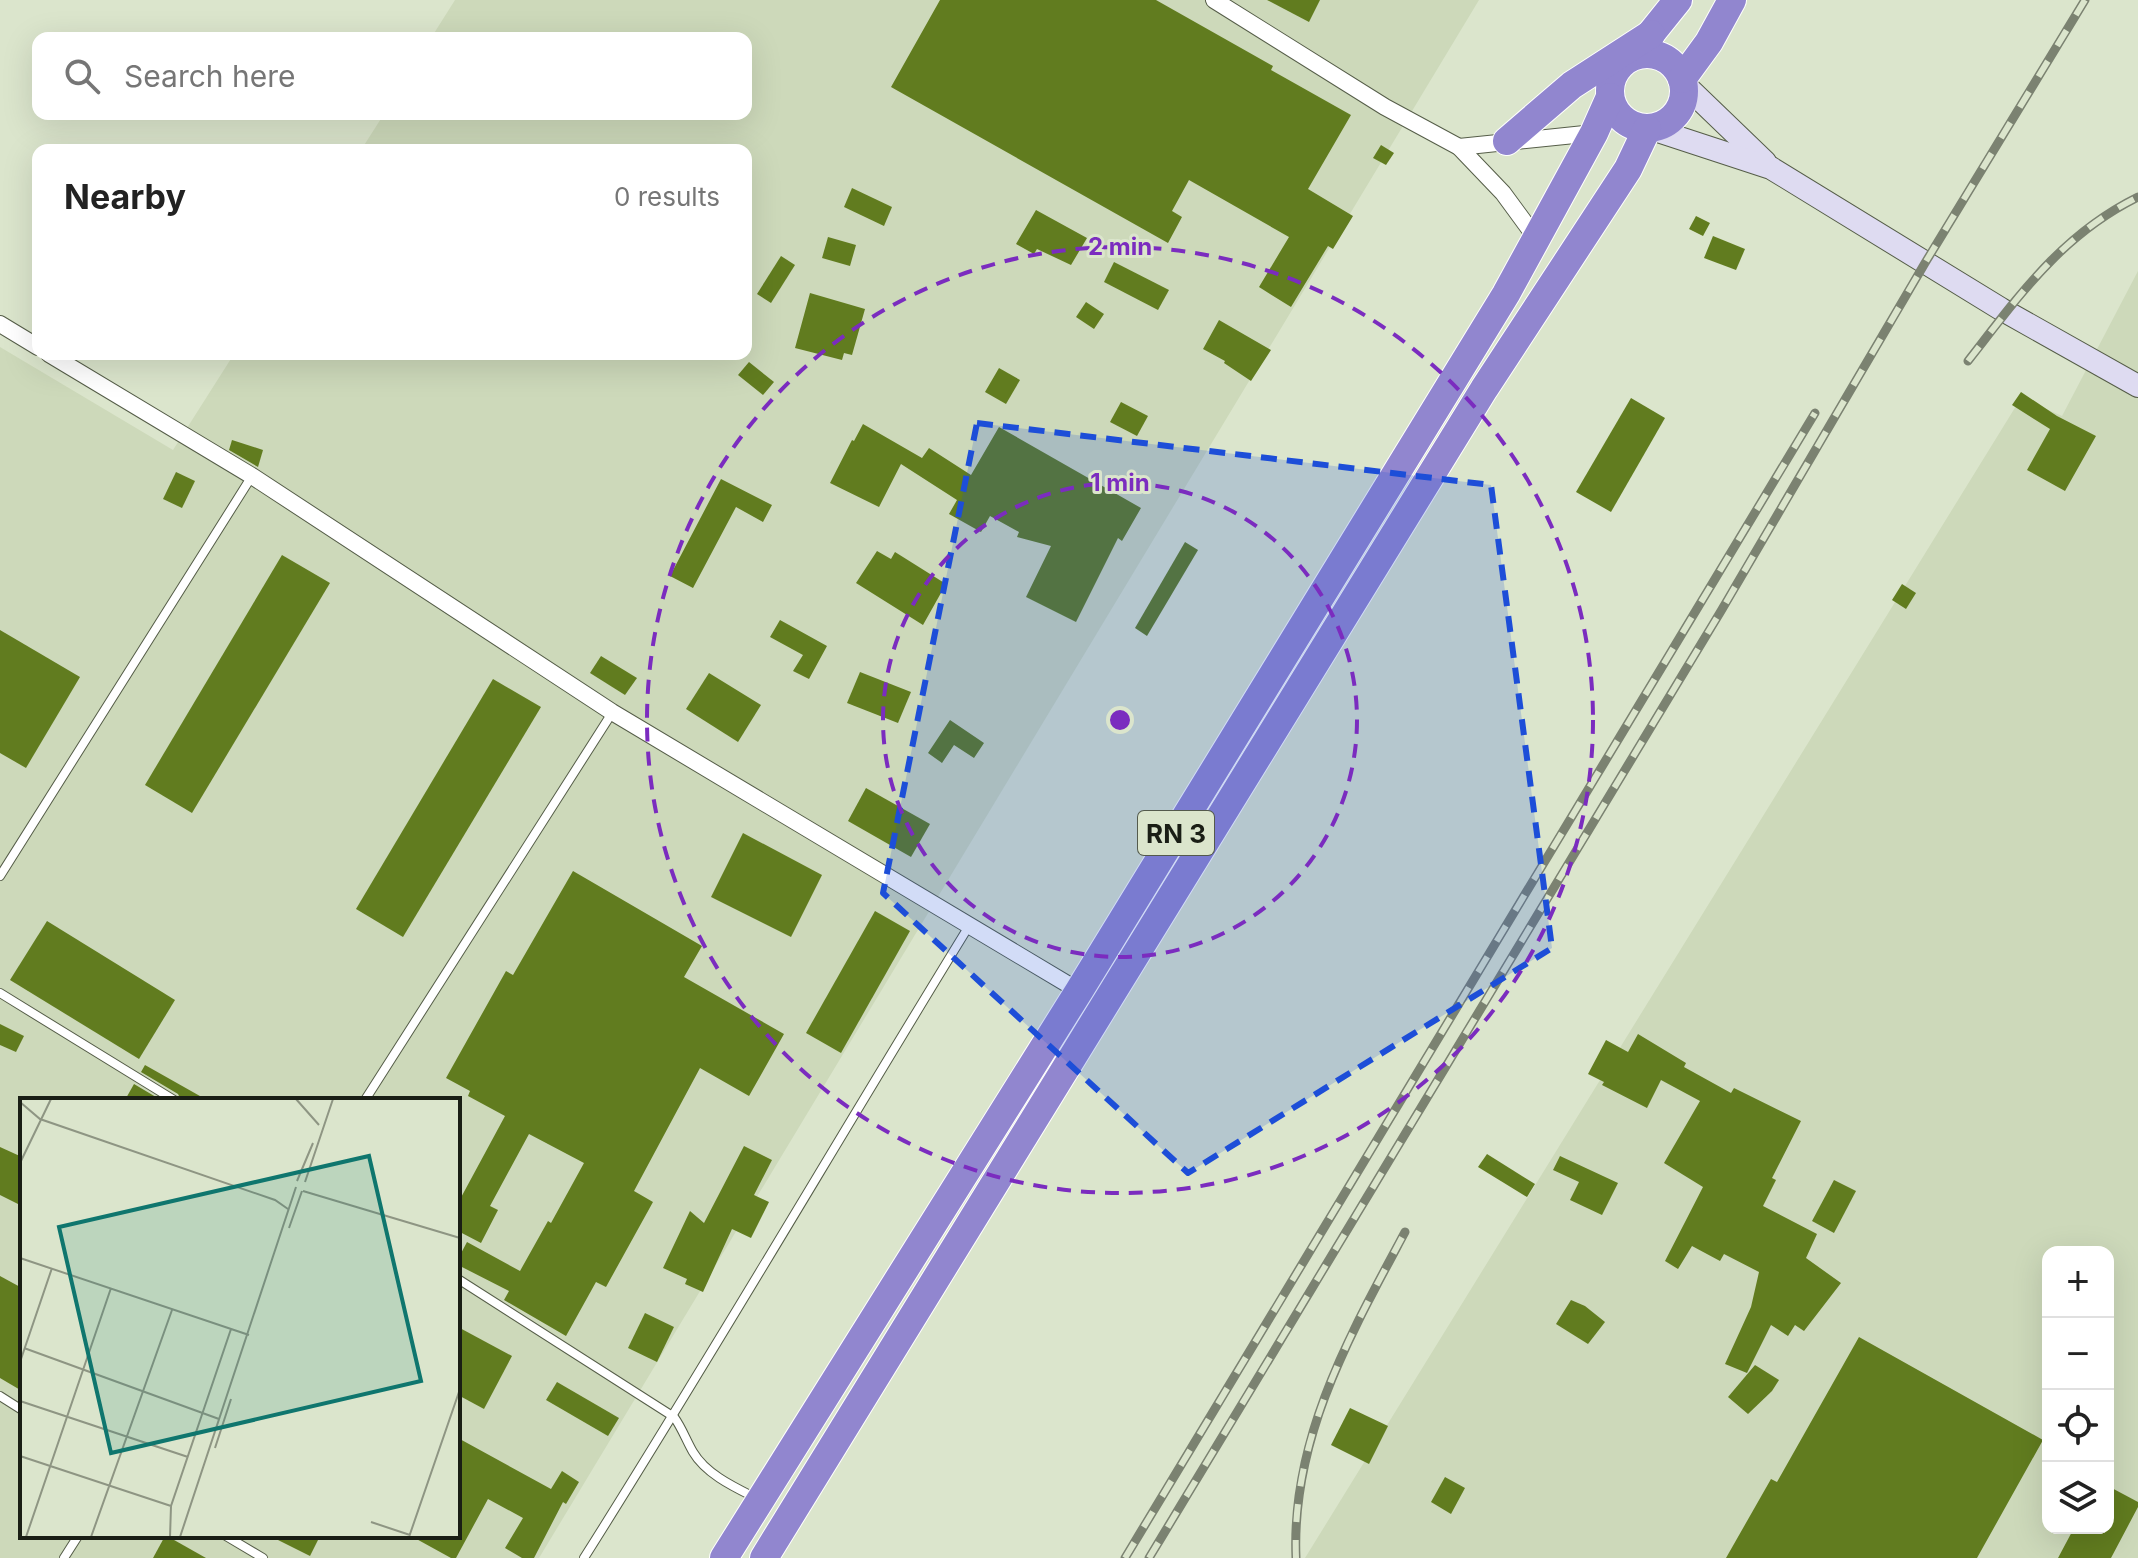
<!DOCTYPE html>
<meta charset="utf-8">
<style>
body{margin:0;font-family:Inter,sans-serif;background:#f6f6f6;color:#222}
.controls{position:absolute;right:24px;bottom:24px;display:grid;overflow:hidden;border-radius:16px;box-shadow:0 8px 32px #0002}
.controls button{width:72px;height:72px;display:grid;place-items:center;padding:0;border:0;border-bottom:2px solid #e0e0e0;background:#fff;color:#222;font:40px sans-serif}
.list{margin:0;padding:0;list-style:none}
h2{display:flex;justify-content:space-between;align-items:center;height:104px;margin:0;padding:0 32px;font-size:34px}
h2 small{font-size:26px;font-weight:400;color:#767676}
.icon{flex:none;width:44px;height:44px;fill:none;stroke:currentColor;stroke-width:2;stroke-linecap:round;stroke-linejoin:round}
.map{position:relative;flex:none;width:2138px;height:1558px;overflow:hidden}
.search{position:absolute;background:#fff;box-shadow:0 8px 32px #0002;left:32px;top:32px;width:720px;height:88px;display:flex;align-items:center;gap:20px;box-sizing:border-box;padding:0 28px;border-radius:16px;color:#767676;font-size:30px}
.panel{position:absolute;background:#fff;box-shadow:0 8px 32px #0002;left:32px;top:144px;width:720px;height:216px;border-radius:16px}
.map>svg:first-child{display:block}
.built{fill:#cdd9ba;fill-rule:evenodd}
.building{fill:#617c1f}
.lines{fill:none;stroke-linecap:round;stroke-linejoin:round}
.lane-casing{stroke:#555d48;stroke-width:10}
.street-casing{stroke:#555d48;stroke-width:18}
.secondary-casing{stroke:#555d48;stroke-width:24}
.highway-casing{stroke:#fff;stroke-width:30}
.lane{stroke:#fff;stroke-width:8}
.street{stroke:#fff;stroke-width:16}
.secondary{stroke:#dedbf1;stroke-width:22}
.highway{stroke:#9186cf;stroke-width:28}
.rail-casing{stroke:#7b8271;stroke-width:9}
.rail{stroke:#dbe5cc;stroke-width:6;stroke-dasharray:18;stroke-linecap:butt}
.marked{fill:#1d4ed8;fill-opacity:0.2;stroke:#1d4ed8;stroke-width:6;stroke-dasharray:16 10;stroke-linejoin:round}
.ring{fill:none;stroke:#7b2cbf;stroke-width:4;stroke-dasharray:14 10}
.labels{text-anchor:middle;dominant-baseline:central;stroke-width:6;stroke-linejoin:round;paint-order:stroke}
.shield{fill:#dbe5cc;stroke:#545a4c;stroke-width:2}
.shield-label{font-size:26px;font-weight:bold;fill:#1a1e15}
.inset-road{fill:none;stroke:#8e9583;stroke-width:2}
.view{fill:#0f766e;fill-opacity:0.15;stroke:#0f766e;stroke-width:4}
.inset-edge{fill:none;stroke:#1a1e15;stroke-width:4}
.centre{fill:#7b2cbf;stroke:#dbe5cc;stroke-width:4}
.ring-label{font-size:24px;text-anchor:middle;font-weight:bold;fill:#7b2cbf;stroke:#dbe5cc;stroke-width:6;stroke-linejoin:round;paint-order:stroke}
</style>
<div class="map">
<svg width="2138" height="1558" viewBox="0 0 2138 1558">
<rect width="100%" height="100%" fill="#dbe5cc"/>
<g class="built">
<path d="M455 0H1479L539 1558H0V347L173 450 234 354H746V150H361L384 114H746V38H431ZM22 1100H458V1536H22Z"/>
<path d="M2138 271V1558H1305L2021 398 2062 416ZM2048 1252H2108V1528H2048Z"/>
</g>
<g class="building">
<path d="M940 0H1156L1273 66 1271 70 1351 115 1308 189 1353 216 1333 249 1328 246 1291 307 1259 287 1289 237 1189 180 1172 211 1182 217 1168 243 891 87Z"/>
<path d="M1267 0H1320L1309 22Z"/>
<path d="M1381 145 1394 153 1386 165 1373 158Z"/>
<path d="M852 188 892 207 884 226 844 207Z"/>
<path d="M1036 210 1087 238 1071 265 1037 249 1034 254 1016 244Z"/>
<path d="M1696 216 1710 223 1703 236 1689 229Z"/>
<path d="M1713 236 1745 249 1736 270 1704 258Z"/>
<path d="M828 237 856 245 850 266 822 258Z"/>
<path d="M781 256 795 265 771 303 757 294Z"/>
<path d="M1114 262 1169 290 1158 310 1104 282Z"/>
<path d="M810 293 865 309 852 355 844 353 842 360 795 348Z"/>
<path d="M1086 302 1104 314 1094 329 1076 317Z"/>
<path d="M1219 320 1271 350 1251 381 1224 363 1225 361 1203 349Z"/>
<path d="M749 362 774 382 763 395 738 375Z"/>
<path d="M999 368 1020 380 1006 404 985 392Z"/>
<path d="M2021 392 2057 416 2096 436 2065 491 2027 470 2050 429 2012 405Z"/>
<path d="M1631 398 1665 418 1611 512 1576 492Z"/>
<path d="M1121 402 1148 416 1137 436 1110 422Z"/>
<path d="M863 424 922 458 929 448 971 475 999 427 1141 508 1122 541 1118 538 1076 622 1026 597 1051 546 1017 537 1019 532 990 516 981 532 949 514 957 500 901 464 879 507 830 483 852 440 854 441Z"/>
<path d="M232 440 263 450 258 467 229 450Z"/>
<path d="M176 472 195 481 182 508 163 499Z"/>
<path d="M721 479 772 505 763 522 736 507 693 588 670 576Z"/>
<path d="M1185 542 1198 550 1147 636 1135 628Z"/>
<path d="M877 551 891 559 895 552 946 584 923 625 856 583Z"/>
<path d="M282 555 330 583 192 813 145 785Z"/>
<path d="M1902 584 1916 593 1906 609 1892 600Z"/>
<path d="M780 620 827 646 809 679 793 671 803 655 770 637Z"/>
<path d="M0 630 80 677 26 768 0 753Z"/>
<path d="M601 656 637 678 625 695 590 673Z"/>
<path d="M860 672 911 692 898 723 847 703Z"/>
<path d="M709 673 761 705 738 742 686 709Z"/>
<path d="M493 679 541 707 403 937 356 909Z"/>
<path d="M950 720 984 743 974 758 954 745 942 763 928 753Z"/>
<path d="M866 788 930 824 911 857 848 821Z"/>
<path d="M743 833 822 875 791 937 711 897Z"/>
<path d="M573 871 702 946 684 977 784 1034 749 1096 700 1068 634 1191 653 1202 606 1287 596 1282 566 1336 504 1300 509 1291 458 1265V1259L467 1242 520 1271 548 1221 551 1223 584 1163 529 1134 490 1206 498 1210 481 1243 458 1231V1203L505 1116 468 1096 470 1091 446 1078 506 971 513 975Z"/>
<path d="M875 911 910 931 841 1053 806 1033Z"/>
<path d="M47 921 175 1000 139 1059 10 980Z"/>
<path d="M0 1024 24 1036 16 1052 0 1045Z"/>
<path d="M1638 1034 1686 1063 1684 1067 1731 1093 1734 1088 1801 1121 1772 1178 1776 1180 1763 1206 1817 1234 1806 1258 1841 1283 1804 1331 1795 1325 1788 1336 1771 1325 1747 1373 1725 1364 1751 1307 1759 1272 1724 1254 1720 1261 1692 1246 1678 1269 1665 1261 1703 1187 1664 1163 1700 1101 1661 1080 1647 1108 1602 1085 1604 1082 1588 1074 1606 1040 1628 1052Z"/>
<path d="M145 1065 207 1100H181L178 1094 141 1072Z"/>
<path d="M134 1084 161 1100H125Z"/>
<path d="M744 1146 772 1160 754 1195 769 1202 751 1238 732 1229 703 1292 685 1284 687 1279 663 1268 690 1211 704 1223Z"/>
<path d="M0 1147 22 1157V1206L0 1195Z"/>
<path d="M1487 1154 1535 1184 1527 1197 1478 1167Z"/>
<path d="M1560 1156 1618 1183 1602 1215 1570 1200 1579 1182 1553 1170Z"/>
<path d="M1834 1180 1856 1191 1834 1233 1812 1221Z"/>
<path d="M0 1276 22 1288V1391L0 1378Z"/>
<path d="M1571 1300 1585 1306 1605 1322 1588 1344 1556 1324Z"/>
<path d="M645 1313 674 1327 657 1362 628 1348Z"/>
<path d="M458 1327 512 1356 484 1409 458 1395Z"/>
<path d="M1859 1337 2043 1440 1977 1558H1726L1771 1479 1777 1482Z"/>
<path d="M1755 1365 1779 1380 1772 1391 1748 1414 1728 1397Z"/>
<path d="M557 1382 619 1418 608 1436 546 1400Z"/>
<path d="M1350 1408 1388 1426 1369 1464 1331 1445Z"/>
<path d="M458 1438 551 1489 562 1471 579 1482 566 1504 563 1502 534 1558H522L505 1548 523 1518 488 1499 456 1558H451L411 1536H458Z"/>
<path d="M1445 1477 1465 1488 1451 1514 1431 1502Z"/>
<path d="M2108 1486 2138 1502V1507L2111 1558H2058L2074 1528H2108Z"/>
<path d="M165 1536H167L206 1558H153Z"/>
<path d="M270 1536H320L310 1556Z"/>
</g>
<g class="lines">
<g class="lane-casing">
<g id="lane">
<path d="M0 876 252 476"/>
<path d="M0 993 174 1100"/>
<path d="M365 1100 612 713"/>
<path d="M458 1279 674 1417C682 1428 686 1440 693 1452 706 1474 734 1487 756 1498"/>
<path d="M0 1396 22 1410"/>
<path d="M226 1536 263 1558"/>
<path d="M64 1558 78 1536"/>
<path d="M584 1558C716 1349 840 1136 969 926"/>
</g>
</g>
<g class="street-casing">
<g id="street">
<path d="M1214 0 1385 107 1459 147 1503 193 1536 238"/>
<path d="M1459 147 1594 133"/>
<path d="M0 324 38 347"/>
<path d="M49 354 252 476 612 712 1079 991"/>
</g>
</g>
<g class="secondary-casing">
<g id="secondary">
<path d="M1684 84 1765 162"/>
<path d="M1652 129 1771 168 2001 309 2138 386"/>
</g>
</g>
<g class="highway-casing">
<g id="highway">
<path d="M1641 46 1678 0"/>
<circle cx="1647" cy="91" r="37"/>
<path d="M1682 79 1709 42 1732 0"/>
<path d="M1507 141 1572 85 1651 34"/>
<path d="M724 1558 1079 991 1506 294 1594 133 1610 97"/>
<path d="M764 1558 1484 389 1628 169 1647 129"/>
</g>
</g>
<use href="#lane" class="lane"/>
<use href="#street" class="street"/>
<use href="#secondary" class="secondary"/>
<use href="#highway" class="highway"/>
<g class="rail-casing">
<g id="rail">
<path d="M1968 361C2019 296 2061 235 2138 197"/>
<path d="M1125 1558 1815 413"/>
<path d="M1149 1558 1721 611 1925 263 2085 0"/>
<path d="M1296 1558C1291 1438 1350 1335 1405 1232"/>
</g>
</g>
<use href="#rail" class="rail"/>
</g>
<path class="marked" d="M977 423 1491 485 1552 948 1188 1173 883 893Z"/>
<g class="ring">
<circle cx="1120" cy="720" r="237"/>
<circle cx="1120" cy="720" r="473"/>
</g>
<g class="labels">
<rect class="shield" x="1138" y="811" width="76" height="44" rx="6"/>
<g class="shield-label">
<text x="1176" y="833">RN 3</text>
</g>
</g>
<g transform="translate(20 1098)">
<rect width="440" height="440" fill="#dbe5cc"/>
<path class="inset-road" d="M276 1 299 27M0 4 20 21 255 102 268 111M0 65 31 1M277 83 293 45M285 84 313 1M283 93 440 140M269 130 282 93M0 160 229 237M4 250 199 321M0 264 32 170M0 303 168 359M195 350 211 301M0 358 151 408M351 424 390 437M6 439 91 190M71 439 152 212M150 439 151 408 211 231M160 439 276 89M389 439 440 291"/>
<path class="view" d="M349 58 401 283 91 355 39 129Z"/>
<rect width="440" height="440" class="inset-edge"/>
</g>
<circle cx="1120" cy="720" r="12" class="centre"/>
<g class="ring-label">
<text x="1120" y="255">2 min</text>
<text x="1120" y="491">1 min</text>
</g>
</svg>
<div class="controls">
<button>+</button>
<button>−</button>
<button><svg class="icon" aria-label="locate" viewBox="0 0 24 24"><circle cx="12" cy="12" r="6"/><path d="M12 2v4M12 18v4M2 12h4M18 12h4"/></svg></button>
<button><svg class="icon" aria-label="layers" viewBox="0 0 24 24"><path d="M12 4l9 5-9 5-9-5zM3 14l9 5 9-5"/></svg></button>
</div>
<div class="search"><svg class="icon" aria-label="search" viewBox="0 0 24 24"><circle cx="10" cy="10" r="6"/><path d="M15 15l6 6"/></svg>Search here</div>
<section class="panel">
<h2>Nearby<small>0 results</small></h2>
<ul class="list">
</ul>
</section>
</div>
